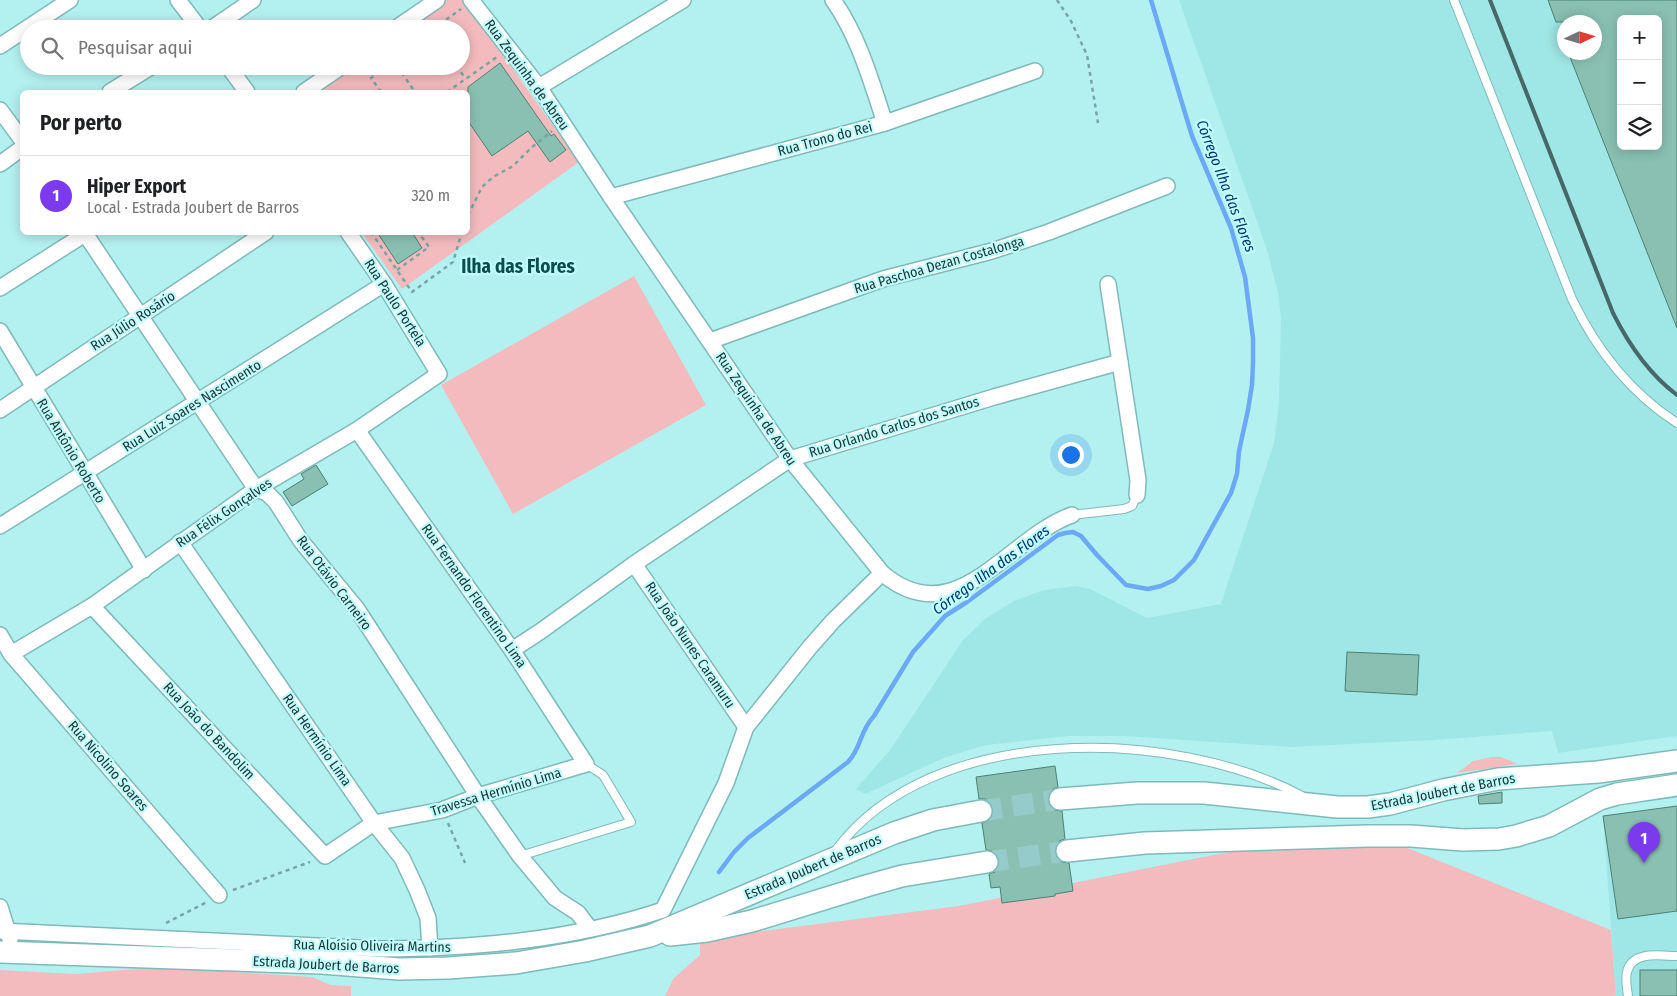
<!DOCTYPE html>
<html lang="pt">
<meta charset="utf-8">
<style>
body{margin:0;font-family:"Fira Sans Condensed",sans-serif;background:#f6f6f6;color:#202124}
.controls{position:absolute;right:15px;top:15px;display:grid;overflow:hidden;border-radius:8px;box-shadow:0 2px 12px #0003}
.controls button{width:45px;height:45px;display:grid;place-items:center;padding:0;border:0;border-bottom:1px solid #e0e0e0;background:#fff;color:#202124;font:25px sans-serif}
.compass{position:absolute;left:1557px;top:15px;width:45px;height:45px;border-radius:50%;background:#fff;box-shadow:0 2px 12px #0003;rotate:86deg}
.you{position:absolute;left:1070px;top:454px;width:18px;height:18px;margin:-12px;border:4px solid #fff;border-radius:50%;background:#1a73e8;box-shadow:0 0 0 8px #1a73e833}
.badge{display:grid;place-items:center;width:32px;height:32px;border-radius:50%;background:#7c3aed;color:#fff;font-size:16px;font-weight:700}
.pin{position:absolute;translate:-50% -41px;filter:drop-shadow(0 1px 2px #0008)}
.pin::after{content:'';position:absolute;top:26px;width:18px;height:15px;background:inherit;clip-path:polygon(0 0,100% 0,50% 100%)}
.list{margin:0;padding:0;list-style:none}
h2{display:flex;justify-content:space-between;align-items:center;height:65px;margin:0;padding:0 20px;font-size:21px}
h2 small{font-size:16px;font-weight:400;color:#757577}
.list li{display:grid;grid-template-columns:32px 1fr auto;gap:15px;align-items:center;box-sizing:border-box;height:80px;padding:0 20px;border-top:1px solid #e0e0e0}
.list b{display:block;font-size:19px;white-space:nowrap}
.list p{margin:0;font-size:16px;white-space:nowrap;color:#757577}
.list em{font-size:16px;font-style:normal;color:#757577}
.icon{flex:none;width:28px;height:28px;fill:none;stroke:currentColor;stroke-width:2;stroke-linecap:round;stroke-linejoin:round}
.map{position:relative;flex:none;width:1677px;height:996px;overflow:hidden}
.search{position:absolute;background:#fff;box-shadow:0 2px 12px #0003;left:20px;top:20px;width:450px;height:55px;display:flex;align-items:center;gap:12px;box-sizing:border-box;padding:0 18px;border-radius:28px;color:#757577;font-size:19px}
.panel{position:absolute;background:#fff;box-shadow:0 2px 12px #0003;left:20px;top:90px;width:450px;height:145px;border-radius:8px}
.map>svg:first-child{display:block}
.built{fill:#9fe7e6;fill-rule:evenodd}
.green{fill:#f4bbbe}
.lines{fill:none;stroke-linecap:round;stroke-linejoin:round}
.stream{stroke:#6ba8f8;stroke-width:4.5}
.building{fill:#89c0b1;stroke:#4b8173;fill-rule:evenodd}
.secondary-tunnel{stroke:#95cbca;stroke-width:21;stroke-dasharray:21 11;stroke-linecap:butt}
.service-casing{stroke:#7ebab9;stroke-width:10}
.minor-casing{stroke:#7ebab9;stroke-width:18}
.secondary-casing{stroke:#7ebab9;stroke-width:24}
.path{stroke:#76a5a4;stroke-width:2.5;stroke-dasharray:4 4;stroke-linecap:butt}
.service{stroke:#fff;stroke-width:8}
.minor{stroke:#fff;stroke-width:15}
.secondary{stroke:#fff;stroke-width:21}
.rail{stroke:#466868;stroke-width:4}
.labels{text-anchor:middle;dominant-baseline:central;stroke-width:4.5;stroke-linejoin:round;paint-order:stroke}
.street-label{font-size:14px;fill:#1b3333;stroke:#c0fefd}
.water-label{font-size:15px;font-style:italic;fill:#003673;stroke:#c0fefd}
.district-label{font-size:19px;font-weight:bold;fill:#094d4d;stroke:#c0fefd}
</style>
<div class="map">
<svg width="1677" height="996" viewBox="0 0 1677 996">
<rect width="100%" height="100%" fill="#b3f1f0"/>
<g class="built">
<path d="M1179 0H1677V736L1558 753 1552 731 1433 740 1291 747 1124 736H1069L986 745 946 757 865 794 856 789 890 750 963 640 986 618 1014 601 1044 590 1076 586 1090 589 1147 618 1221 604 1274 443 1279 403 1281 318 1278 293 1267 250ZM1621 19H1658V146H1621ZM1564 22H1594V52H1564Z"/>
<path d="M1677 806V996H1616L1603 816Z"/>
</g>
<g class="green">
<path d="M443 0H464L579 162 402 289 362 233 468 232V92H315L351 66H461V29H403Z"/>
<path d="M634 276 706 405 513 514 441 385Z"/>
<path d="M1492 757H1501L1518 764 1457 773 1473 761Z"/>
<path d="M1380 837 1611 930 1616 996H665L673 979 700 955V939L959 906 1213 855 1259 847Z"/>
<path d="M198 967 233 972 312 977 331 985 351 986V996H0V970L75 974 148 968Z"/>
</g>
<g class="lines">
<path class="stream" d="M719 872 734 852 748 838 848 762C862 747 859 732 874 716L913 652 945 616 967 602 1058 535 1065 533 1073 532 1081 536 1097 555 1126 585 1148 589 1161 586 1174 580 1194 560 1231 493 1237 474 1239 451 1248 410 1252 385 1253 362V338L1245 277 1231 228 1192 136 1151 0"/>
</g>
<g class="building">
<path d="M1548 0H1677V328L1568 52H1594V22H1556ZM1621 19H1658V146H1621Z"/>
<path d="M500 63 551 136 554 134 566 150 550 162 528 131 492 156 468 121V87Z"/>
<path d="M377 232H412L422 248 398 264Z"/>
<path d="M316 465 328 484 292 506 283 492 304 479 301 474Z"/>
<path d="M1347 652 1419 655 1417 695 1345 691Z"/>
<path d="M1055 766 1058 787 1053 789 1049 793 1048 800 1049 806 1054 810 1062 811 1065 839 1059 841 1056 845 1055 853 1057 859 1061 862 1069 863 1073 891 1055 894V896L1002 903 1000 887 991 888 989 874 995 872 998 867 999 860 996 854 992 851 986 850 982 823 989 820 993 815V808L990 803 986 799H979L976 777Z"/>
<path d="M1502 792V803L1479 804 1478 796Z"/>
<path d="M1677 806V911L1618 919 1603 816Z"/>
<rect x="1640" y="970" width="37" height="26"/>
</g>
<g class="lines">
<g class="secondary-tunnel">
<path d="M981 811 1060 799"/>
<path d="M987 862 1067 851"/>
</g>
<g class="service-casing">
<g id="service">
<path d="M1454 0 1572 299C1596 349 1629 392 1677 423"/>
<path d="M1072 515 1124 509 1132 506 1137 495"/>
<path d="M836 850C932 721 1175 727 1304 797"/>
<path d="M520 856 631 822 603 775 586 764"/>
<path d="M1628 996C1627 988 1625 979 1627 972 1632 950 1661 956 1677 956"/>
</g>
</g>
<g class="minor-casing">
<g id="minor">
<path d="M178 0 200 29"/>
<path d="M471 0 539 87 611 197 790 459 882 573C956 636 1007 538 1072 515"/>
<path d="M833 0C859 37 871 81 885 123"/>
<path d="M211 29 253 0"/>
<path d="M395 29 437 0"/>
<path d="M0 46 70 0"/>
<path d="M228 66 247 92"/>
<path d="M539 87 683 0"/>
<path d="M110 92 152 66"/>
<path d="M304 92 342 66"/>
<path d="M0 110 22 140"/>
<path d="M0 164 22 148"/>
<path d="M611 197 885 123 1035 71"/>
<path d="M84 232 256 489 267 493 276 502 301 541 357 609 478 796 520 856 555 898 578 913 590 929"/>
<path d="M1108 284 1138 480 1137 495"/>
<path d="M0 288 88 232"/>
<path d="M0 331 144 570"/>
<path d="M710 341 883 279 992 251 1049 232 1167 186"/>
<path d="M0 410 266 232"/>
<path d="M0 526 384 284"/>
<path d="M180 542 374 823 402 858 417 890 428 918 430 948"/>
<path d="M634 564 746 727"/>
<path d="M92 606 325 856 374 823 442 810 478 796 586 764 512 650 357 430"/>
<path d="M0 635 11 654 219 895"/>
<path d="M512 650 541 631 634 564 790 459 994 397 1120 362"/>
<path d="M11 654 92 606 256 489 357 430 439 374 384 284 348 232"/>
<path d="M0 907 10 939"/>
<path d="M0 931 381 949C476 948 573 940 663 910L726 783 746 727 810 647 833 621 882 573"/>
</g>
</g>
<g class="secondary-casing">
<g id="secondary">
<path d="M1060 799 1137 793H1204L1337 807H1368L1390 804 1443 790 1498 779 1598 772 1677 761"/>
<path d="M1067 851 1145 843 1367 836H1411L1463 840 1499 839 1516 836 1549 826 1600 799 1617 794 1677 785"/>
<path d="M670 935 707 931 752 921 866 886 902 876 987 862"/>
<path d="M0 952 322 963 399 969 448 968 516 963 585 951 650 936 894 833 933 820 981 811"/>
</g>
</g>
<g class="path">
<path d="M1057 0 1071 21 1087 55 1098 123"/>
<path d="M433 29 461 9"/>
<path d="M397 66 415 92"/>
<path d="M456 66 466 79"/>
<path d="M381 92 371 78 388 66"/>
<path d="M447 92 497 57"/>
<path d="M468 215 482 187 493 177 513 166 532 147 552 131"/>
<path d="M371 232 412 292 453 262 462 232"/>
<path d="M397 270 429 247 418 232"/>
<path d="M448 823 465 863"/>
<path d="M233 890 310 862"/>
<path d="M166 923 207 902"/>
</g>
<use href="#service" class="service"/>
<use href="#minor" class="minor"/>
<use href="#secondary" class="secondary"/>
<path class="rail" d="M1490 0 1613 313C1629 345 1649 374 1677 395"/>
</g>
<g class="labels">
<g class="street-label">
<text transform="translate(527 75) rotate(54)">Rua Zequinha de Abreu</text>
<text transform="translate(825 139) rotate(-15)">Rua Trono do Rei</text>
<text transform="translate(939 265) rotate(-16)">Rua Paschoa Dezan Costalonga</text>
<text transform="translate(395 303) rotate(57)">Rua Paulo Portela</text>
<text transform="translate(133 321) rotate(-33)">Rua Júlio Rosário</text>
<text transform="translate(192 406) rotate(-32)">Rua Luiz Soares Nascimento</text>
<text transform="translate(756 409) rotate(56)">Rua Zequinha de Abreu</text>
<text transform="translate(894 427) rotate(-17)">Rua Orlando Carlos dos Santos</text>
<text transform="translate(71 451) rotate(59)">Rua Antônio Roberto</text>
<text transform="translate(224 513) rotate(-34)">Rua Félix Gonçalves</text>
<text transform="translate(334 583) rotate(53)">Rua Otávio Carneiro</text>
<text transform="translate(474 596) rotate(55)">Rua Fernando Florentino Lima</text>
<text transform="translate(690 645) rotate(56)">Rua João Nunes Caramuru</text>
<text transform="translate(209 731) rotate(47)">Rua João do Bandolim</text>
<text transform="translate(317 740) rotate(55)">Rua Hermínio Lima</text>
<text transform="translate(108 766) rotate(49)">Rua Nicolino Soares</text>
<text transform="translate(496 792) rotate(-17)">Travessa Hermínio Lima</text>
<text transform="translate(1443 792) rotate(-11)">Estrada Joubert de Barros</text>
<text transform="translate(813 867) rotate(-23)">Estrada Joubert de Barros</text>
<text transform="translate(372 946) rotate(1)">Rua Aloísio Oliveira Martins</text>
<text transform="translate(326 965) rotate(3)">Estrada Joubert de Barros</text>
</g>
<g class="water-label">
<text transform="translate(1226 186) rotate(69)">Córrego Ilha das Flores</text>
<text transform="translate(991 570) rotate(-36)">Córrego Ilha das Flores</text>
</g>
<g class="district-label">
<text x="518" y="266">Ilha das Flores</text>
</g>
</g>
</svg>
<div class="controls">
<button>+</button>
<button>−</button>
<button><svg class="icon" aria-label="layers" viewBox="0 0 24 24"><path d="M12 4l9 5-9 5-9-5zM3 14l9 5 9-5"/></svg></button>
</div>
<svg class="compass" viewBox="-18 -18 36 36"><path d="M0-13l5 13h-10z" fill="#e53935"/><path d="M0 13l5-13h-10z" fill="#757577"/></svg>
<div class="you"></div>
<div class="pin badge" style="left:1644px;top:863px">1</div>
<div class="search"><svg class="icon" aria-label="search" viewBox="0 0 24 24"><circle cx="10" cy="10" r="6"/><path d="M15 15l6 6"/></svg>Pesquisar aqui</div>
<section class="panel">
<h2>Por perto<small></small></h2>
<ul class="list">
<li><span class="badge">1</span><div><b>Hiper Export</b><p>Local · Estrada Joubert de Barros</p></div><em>320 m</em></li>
</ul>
</section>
</div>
